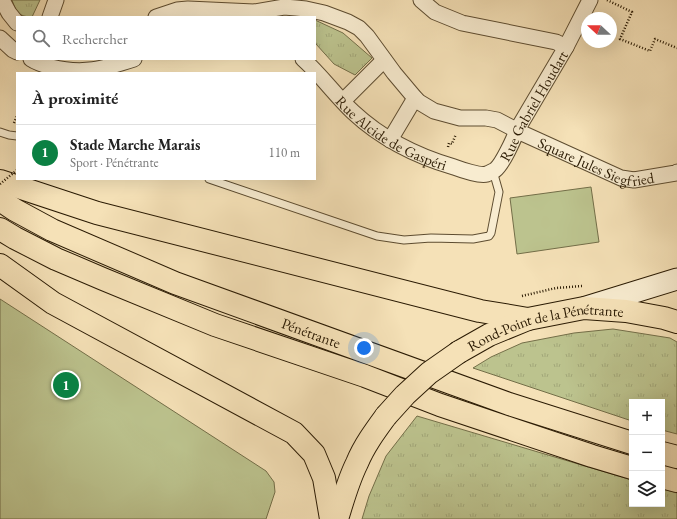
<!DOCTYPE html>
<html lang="fr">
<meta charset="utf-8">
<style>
body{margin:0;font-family:"EB Garamond",serif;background:#f6f6f6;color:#222}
.controls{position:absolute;right:12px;bottom:12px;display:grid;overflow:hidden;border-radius:0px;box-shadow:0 4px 16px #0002}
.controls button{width:36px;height:36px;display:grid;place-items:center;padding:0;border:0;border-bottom:1px solid #e0e0e0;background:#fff;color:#222;font:20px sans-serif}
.compass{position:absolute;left:581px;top:12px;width:36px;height:36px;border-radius:50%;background:#fff;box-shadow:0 4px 16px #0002;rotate:292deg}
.you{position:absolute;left:364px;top:348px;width:14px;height:14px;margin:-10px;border:3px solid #fff;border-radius:50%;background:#1a73e8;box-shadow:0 0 0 6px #1a73e833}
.badge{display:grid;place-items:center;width:26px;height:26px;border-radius:50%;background:#0b8043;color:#fff;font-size:13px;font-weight:700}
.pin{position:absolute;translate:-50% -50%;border:2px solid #fff;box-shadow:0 1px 4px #0006}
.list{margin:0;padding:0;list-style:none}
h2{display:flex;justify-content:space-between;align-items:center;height:52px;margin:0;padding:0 16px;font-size:17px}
h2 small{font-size:13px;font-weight:400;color:#767676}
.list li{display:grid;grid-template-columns:26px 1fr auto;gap:12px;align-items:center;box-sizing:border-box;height:56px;padding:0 16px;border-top:1px solid #e0e0e0}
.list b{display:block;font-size:15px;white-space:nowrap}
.list p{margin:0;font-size:13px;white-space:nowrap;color:#767676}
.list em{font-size:13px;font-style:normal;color:#767676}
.icon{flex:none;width:22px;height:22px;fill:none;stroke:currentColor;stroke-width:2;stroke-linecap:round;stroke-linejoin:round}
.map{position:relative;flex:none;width:677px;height:519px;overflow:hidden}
.search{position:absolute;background:#fff;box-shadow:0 4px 16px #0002;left:16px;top:16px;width:300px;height:44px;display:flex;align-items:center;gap:10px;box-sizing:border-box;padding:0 14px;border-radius:0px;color:#767676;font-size:15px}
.panel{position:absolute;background:#fff;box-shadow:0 4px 16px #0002;left:16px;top:72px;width:300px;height:108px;border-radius:0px}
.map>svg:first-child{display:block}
.grass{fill:url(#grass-tufts);stroke:#736e48}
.pitch{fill:#bcc38e;stroke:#736e48}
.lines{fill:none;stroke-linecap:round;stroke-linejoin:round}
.lane-casing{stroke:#5d4c30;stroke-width:9}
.street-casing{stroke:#5d4c30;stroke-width:17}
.secondary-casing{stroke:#2a1a03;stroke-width:23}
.primary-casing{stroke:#2a1a03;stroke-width:24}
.path{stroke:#2a1a03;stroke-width:2.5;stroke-dasharray:1 2;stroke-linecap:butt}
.lane{stroke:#f8ecd0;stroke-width:7}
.street{stroke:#f8ecd0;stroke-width:15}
.secondary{stroke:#f8ecd0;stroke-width:21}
.primary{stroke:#f5e1b7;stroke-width:22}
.primary-bridge-casing{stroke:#2a1a03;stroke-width:24;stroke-linecap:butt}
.path-bridge{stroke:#2a1a03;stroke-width:2.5;stroke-dasharray:1 2;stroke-linecap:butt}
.primary-bridge{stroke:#f5e1b7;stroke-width:22}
.labels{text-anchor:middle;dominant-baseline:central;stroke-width:3;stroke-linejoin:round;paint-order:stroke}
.street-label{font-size:15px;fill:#2a1a03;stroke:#f8ecd0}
</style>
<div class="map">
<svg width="677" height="519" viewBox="0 0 677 519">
<defs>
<pattern id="grass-tufts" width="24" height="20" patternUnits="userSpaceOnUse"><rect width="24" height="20" fill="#bcc38e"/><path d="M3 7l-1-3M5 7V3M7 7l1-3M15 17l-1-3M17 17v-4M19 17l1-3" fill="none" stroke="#a2a779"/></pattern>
</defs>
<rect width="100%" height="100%" fill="#f5e1b7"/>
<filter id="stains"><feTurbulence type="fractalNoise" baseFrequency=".005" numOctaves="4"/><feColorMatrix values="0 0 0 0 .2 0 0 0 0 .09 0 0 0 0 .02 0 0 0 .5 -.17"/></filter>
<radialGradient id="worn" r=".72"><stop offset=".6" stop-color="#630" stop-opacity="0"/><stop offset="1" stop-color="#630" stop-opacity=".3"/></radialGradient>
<g class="grass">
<path d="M12 0H40L32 17C19 17 16 12 12 0Z"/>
<path d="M315 20 343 33 372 58 355 75 334 64 316 44 315 40Z"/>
<path d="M613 329 670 338 677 342V434L662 430V402H632V421L473 368 491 357 522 343 574 333Z"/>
<path d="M417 416 632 480V504H662V489L677 493V519H362L369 496 386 456Z"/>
</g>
<g class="pitch">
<path d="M591 187 599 242 517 254 510 198Z"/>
<path d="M0 299 266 471 274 482 275 492 266 519H0Z"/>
</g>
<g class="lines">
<g class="lane-casing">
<g id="lane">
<path d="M0 132 9 135 17 136"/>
<path d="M209 179 377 236 404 240 431 238 473 239 489 236 491 233 499 192 493 171"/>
</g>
</g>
<g class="street-casing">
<g id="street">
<path d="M2 0 9 13 17 23"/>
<path d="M421 0 435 12 462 23 556 42 566 47"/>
<path d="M50 17 56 0"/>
<path id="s1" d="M156 17 177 10 188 9 254 12 284 7 296 8 306 9 324 13 348 22 359 28 367 36 394 73 415 98 419 102 434 111 460 118H486L497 120 524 134 621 178 634 180 676 173 677 172"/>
<path d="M0 38 13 50 17 52"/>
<path d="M31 59C37 63 44 65 51 67 83 75 103 69 134 59"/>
<path id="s2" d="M303 59C321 75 335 95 353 112 383 140 416 156 454 167 462 170 480 176 487 174 489 173 493 171 495 170 502 165 514 139 517 130L566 47 590 0"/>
<path d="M343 101 384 60"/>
<path d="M390 140 415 98"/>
</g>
</g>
<g class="secondary-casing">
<path id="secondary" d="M586 307 677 279"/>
</g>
<g class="primary-casing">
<g id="primary">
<path d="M0 181 97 213 480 311 528 319"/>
<path id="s3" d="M0 200 15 210 52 230 175 283 509 404 632 443"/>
<path d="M0 229 15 238 56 259 103 279 215 325 365 376 440 405 592 456 632 468"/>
<path d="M0 265 53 303 294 433 314 454 324 478 331 519"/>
<path id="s4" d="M459 352 489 335 528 319 584 308 626 311 664 318 677 322"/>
<path d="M662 453 677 457"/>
<path d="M662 477 677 481"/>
<path d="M337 519C343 500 348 481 357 463 364 446 375 431 386 416"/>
</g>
</g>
<g class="path">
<path d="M607 0 632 12 620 39 650 51 655 39 677 48"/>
<path d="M14 123 17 116"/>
<path d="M448 147 449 143 452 144 456 134"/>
<path d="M522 296 556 288 582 286"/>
</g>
<use href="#lane" class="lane"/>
<use href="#street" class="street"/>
<use href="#secondary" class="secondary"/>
<use href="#primary" class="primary"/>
<g class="primary-bridge-casing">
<path id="primary-bridge" d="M386 416 405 395 429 373 459 352"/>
</g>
<path class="path-bridge" d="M0 184 17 170"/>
<use href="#primary-bridge" class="primary-bridge"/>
</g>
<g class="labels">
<g class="street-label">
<text stroke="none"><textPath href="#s2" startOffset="307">Rue Gabriel Houdart</textPath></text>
<text stroke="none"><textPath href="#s2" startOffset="117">Rue Alcide de Gaspéri</textPath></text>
<text stroke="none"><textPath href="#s1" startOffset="494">Square Jules Siegfried</textPath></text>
<text stroke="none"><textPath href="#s4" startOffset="92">Rond-Point de la Pénétrante</textPath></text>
<text stroke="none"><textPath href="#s3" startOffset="339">Pénétrante</textPath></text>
</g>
</g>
<rect width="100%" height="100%" filter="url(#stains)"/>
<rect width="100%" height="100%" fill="url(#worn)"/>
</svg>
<div class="controls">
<button>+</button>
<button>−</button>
<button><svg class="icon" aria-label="layers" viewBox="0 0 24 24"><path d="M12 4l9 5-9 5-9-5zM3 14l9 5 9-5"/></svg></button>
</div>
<svg class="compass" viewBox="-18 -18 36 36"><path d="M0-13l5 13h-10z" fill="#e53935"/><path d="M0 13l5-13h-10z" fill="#767676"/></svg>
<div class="you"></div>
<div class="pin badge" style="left:66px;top:385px">1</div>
<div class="search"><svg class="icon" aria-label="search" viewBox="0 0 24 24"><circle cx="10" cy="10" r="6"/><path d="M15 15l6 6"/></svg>Rechercher</div>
<section class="panel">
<h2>À proximité<small></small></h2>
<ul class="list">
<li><span class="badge">1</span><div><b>Stade Marche Marais</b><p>Sport · Pénétrante</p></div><em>110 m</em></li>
</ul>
</section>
</div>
